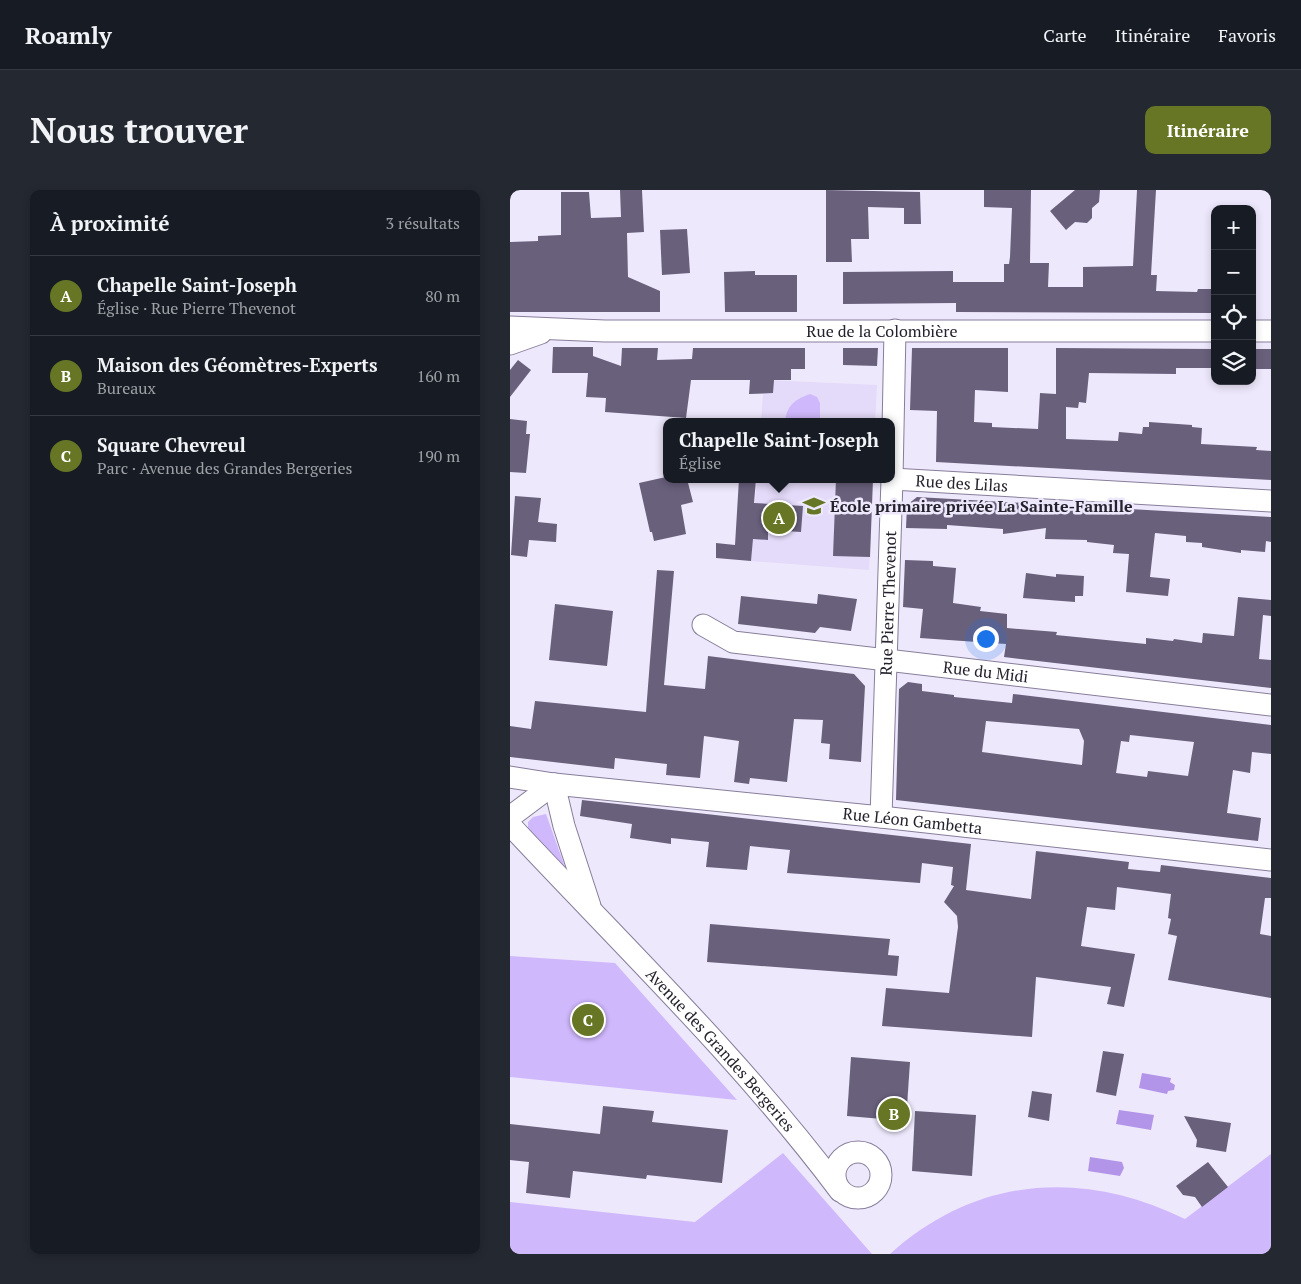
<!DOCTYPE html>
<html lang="fr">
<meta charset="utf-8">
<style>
body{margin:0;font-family:"PT Serif",serif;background:#242831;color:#f1f3f6}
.controls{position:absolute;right:15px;top:15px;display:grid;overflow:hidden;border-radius:10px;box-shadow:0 2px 8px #0003}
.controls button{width:45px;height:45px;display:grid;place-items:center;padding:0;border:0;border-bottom:1px solid #363941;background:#171b24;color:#f1f3f6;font:25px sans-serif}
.you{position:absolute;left:475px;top:448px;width:18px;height:18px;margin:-12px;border:4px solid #fff;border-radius:50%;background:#1a73e8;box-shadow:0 0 0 8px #1a73e833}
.badge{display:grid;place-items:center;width:32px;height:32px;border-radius:50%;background:#667624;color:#fff;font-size:16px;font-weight:700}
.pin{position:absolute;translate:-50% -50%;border:2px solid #fff;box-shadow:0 1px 5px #0006}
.popup{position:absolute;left:153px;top:228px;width:232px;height:65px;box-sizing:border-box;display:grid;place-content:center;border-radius:10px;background:#171b24;filter:drop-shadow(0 1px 4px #0005);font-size:16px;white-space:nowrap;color:#9ea1a6}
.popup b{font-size:19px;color:#f1f3f6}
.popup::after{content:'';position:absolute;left:50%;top:100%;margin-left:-10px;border:10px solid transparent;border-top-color:#171b24}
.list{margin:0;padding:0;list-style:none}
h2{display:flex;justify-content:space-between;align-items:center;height:65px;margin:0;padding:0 20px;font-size:21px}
h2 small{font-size:16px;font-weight:400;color:#9ea1a6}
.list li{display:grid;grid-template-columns:32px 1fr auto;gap:15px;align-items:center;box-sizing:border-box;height:80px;padding:0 20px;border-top:1px solid #363941}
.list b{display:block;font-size:19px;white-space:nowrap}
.list p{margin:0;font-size:16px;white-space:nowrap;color:#9ea1a6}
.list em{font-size:16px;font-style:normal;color:#9ea1a6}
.icon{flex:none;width:28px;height:28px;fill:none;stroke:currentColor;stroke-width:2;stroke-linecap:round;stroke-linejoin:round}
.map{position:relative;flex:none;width:761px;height:1064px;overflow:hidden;border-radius:10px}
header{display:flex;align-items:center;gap:30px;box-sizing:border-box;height:70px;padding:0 25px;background:#171b24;border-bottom:1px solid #363941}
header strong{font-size:24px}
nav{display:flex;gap:28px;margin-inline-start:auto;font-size:18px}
.intro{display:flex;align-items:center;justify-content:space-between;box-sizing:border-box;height:120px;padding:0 30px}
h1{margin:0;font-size:35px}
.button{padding:12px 22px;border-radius:10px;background:#667624;color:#fff;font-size:18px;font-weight:700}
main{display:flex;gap:30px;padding:0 30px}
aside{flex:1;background:#171b24;border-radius:10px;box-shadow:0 2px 8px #0003}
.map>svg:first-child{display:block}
.built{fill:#e4daf9}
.green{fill:#d0b8fc}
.water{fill:#b294e8}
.building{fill:#69607c;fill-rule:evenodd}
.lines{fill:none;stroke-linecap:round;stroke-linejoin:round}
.minor-casing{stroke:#877d9a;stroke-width:23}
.minor{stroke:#fff;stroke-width:21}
.labels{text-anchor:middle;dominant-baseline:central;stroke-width:5;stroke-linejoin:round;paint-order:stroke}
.street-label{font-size:16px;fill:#26222d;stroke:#eee8fc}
.poi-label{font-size:16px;font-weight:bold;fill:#26222d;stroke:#eee8fc;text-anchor:start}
</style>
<header>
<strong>Roamly</strong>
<nav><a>Carte</a><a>Itinéraire</a><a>Favoris</a></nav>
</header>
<div class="intro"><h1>Nous trouver</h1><a class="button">Itinéraire</a></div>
<main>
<aside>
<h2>À proximité<small>3 résultats</small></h2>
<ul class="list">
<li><span class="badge">A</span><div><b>Chapelle Saint-Joseph</b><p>Église · Rue Pierre Thevenot</p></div><em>80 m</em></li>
<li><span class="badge">B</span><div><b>Maison des Géomètres-Experts</b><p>Bureaux</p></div><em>160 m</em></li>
<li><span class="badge">C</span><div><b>Square Chevreul</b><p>Parc · Avenue des Grandes Bergeries</p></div><em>190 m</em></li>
</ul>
</aside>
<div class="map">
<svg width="761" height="1064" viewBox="0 0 761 1064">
<rect width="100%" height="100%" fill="#eee8fc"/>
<g class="built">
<path d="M254 190 367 195 365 232H251Z"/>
<path d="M247 289H363L359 380 241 371Z"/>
</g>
<g class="green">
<path d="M300 204 307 207 310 213V232H275C277 215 284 210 300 204Z"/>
<path d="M36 624 55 677 18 639V632L23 627Z"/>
<path d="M0 766 105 773 227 910 0 887Z"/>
<path d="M273 963 362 1064H0V1012L185 1032Z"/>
<path d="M761 964V1059L754 1064H380C467 986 573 979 675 1029Z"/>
</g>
<g class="water">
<path d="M632 883 661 888 660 892 665 895 664 900 658 901 657 904 629 898Z"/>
<path d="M609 920 644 925 641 940 606 934Z"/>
<path d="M580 967 612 972 614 978 610 986 578 981Z"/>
</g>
<g class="building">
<path d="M110 0H132L134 42 117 43 118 87 150 101V122H0V52L28 51V46L51 45V2H79L81 28 111 27Z"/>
<path d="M316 0 410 2 411 34H394V18L358 17 359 49H341L342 72H316Z"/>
<path d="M474 0H521L520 73H539L538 97H573V77L623 76 627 0H646L641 85H647L646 101 687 102 688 99H705V123L446 122V113L333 114V82L443 81V92H494V74H499L500 67 502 18 474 17Z"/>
<path d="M565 0H590L589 12 582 18V28L577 33 565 32 556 40 540 21Z"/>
<path d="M177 39 180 83 152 85 150 40Z"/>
<path d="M245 81V85H287V122H215L214 82Z"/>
<path d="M43 157H83V166L111 176 112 158H148L147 170 182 169 183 158H295V179H281V190H264L263 203 239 204 240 190H181L176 228 95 222 96 208 76 207 78 183H42Z"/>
<path d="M333 158H368L367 176 333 175Z"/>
<path d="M402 158H498V202L465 200 464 232 482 233V237L528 239 530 203 546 204V158L705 159V178H666V184L579 183 576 213 569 212 568 218 556 217V249L608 251 609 242 632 244 633 237H639V232L682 235V237L692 238 691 254 747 257 746 260 761 261V290L426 272 427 221 400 220Z"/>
<rect x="742" y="159" width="19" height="20"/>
<path d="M8 170 21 180 0 207V180Z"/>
<path d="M0 229 17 231 16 244H20L16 283 0 282Z"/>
<path d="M156 287V289H177L183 312 171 315 176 344 144 351 142 342H140L129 293Z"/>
<path d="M229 289H246L244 313 293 316 291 342 258 340V350L243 349 241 371 206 368V353L225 355Z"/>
<path d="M326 289H363L360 367 323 366Z"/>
<path d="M5 306 31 308 28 332 47 334 46 352 19 350 17 367 1 365Z"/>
<path d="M407 307 761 327V352L756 351 755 362 731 360V363L692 357V353L676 352V346L645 343 640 387 660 389 658 406 616 402 619 364 603 363 604 355 577 352V350L535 349 536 338 493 344V339L437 335V339L396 338 397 315Z"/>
<path d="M395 370 423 371V376L446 378 443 413 471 417 470 421 497 424V438L547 442 546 445 636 454V448L663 451 664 449 692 453 693 443 724 446 728 407 761 410V426L753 425 749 469 761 470V498L494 467 496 454 410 448 413 419 393 417Z"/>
<path d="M147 380 164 381 154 495 195 499 198 466 344 484 355 496 351 572 319 569 320 554 311 553 313 530 284 529 277 592 240 588 239 594 224 592 229 551 194 546 190 588 156 585 157 574 105 568 104 579 0 567V536L21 539 25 511 136 522Z"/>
<path d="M516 383 546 387V384L574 386 573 406H565V412L513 408Z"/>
<path d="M308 404 347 409 341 441 310 437 305 443 228 434 231 406 307 414Z"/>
<path d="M45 414 103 421 97 476 39 470Z"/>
<path d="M398 492 412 494V501L444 505V507L502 513 503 504 761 535V564L742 562 740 583 723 580 717 623 751 628 748 651 386 610 389 499ZM476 531 569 539 574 551 572 575 472 562ZM620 545 684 552 678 586 638 581 637 587 606 583 611 551 619 552Z"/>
<path d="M72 610 461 654 456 700 521 709 526 661 619 672 618 679 650 682 651 675 761 688V708H755L750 744 761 746V808L658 790 667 746 658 744 661 729 658 728 661 704 607 697 605 720 577 717 571 756 625 764 614 817 597 814 601 797 526 787 522 847 372 836 376 798 439 803 448 737 447 726 434 712 444 696 441 695 443 677 412 673 410 693 277 683 280 660 240 656 237 680 196 677 199 652 161 648V654L120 648 122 634 70 626Z"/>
<path d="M200 734 380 749 378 765 389 766 387 786 197 772Z"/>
<path d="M593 861 614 864 606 906 586 902Z"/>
<path d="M341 867 400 872 396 931 337 926Z"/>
<path d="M522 901 542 904 539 931 518 927Z"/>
<path d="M93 916 144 921 142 932 218 940 212 993 137 985 136 989 63 981 60 1008 16 1003 19 972 0 970V934L90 944Z"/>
<path d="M405 921 466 925 462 986 402 981Z"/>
<path d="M674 926 721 933 716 962 686 957 687 950Z"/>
<path d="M698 972 718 997 692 1017 685 1007 673 1005 666 996Z"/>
</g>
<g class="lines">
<g class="minor-casing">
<g id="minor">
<path id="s1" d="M0 137 95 141H705"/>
<path d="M742 141H761"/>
<path d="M0 154 31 143"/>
<path id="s2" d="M382 289 761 311"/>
<path id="s3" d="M193 435 223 452 761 515"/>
<path id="s4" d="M0 587 44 594 371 627 761 670"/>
<path d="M44 594 54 636 80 716"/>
<path d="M0 627 44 594"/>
<path id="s5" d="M371 627 382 289 385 140"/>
<path id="s6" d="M0 635C112 755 232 870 330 1001"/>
<circle cx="348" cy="985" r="23"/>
</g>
</g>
<use href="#minor" class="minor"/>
</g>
<defs>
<g id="school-bare" transform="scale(1.725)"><path d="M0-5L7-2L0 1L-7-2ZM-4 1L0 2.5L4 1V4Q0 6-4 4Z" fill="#667624" stroke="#eee8fc" stroke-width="2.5" paint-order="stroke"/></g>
</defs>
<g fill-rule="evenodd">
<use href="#school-bare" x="304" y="316"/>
</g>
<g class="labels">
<g class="street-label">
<text stroke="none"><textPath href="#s1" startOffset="372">Rue de la Colombière</textPath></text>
<text stroke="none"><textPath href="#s2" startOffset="70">Rue des Lilas</textPath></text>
<text stroke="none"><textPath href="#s5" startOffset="214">Rue Pierre Thevenot</textPath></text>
<text stroke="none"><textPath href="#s3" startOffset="289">Rue du Midi</textPath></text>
<text stroke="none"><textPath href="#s4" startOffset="405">Rue Léon Gambetta</textPath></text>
<text stroke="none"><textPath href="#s6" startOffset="308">Avenue des Grandes Bergeries</textPath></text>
</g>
<g class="poi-label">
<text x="320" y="316">École primaire privée La Sainte-Famille</text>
</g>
</g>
</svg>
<div class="controls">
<button>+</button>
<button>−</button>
<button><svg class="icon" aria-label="locate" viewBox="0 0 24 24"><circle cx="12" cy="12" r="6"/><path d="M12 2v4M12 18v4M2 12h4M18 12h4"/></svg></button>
<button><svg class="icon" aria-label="layers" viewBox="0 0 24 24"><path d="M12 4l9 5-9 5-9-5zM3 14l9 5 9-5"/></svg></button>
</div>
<div class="you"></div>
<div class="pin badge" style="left:269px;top:328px">A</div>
<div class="popup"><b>Chapelle Saint-Joseph</b>Église</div>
<div class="pin badge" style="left:384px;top:924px">B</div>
<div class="pin badge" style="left:78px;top:830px">C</div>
</div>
</main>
